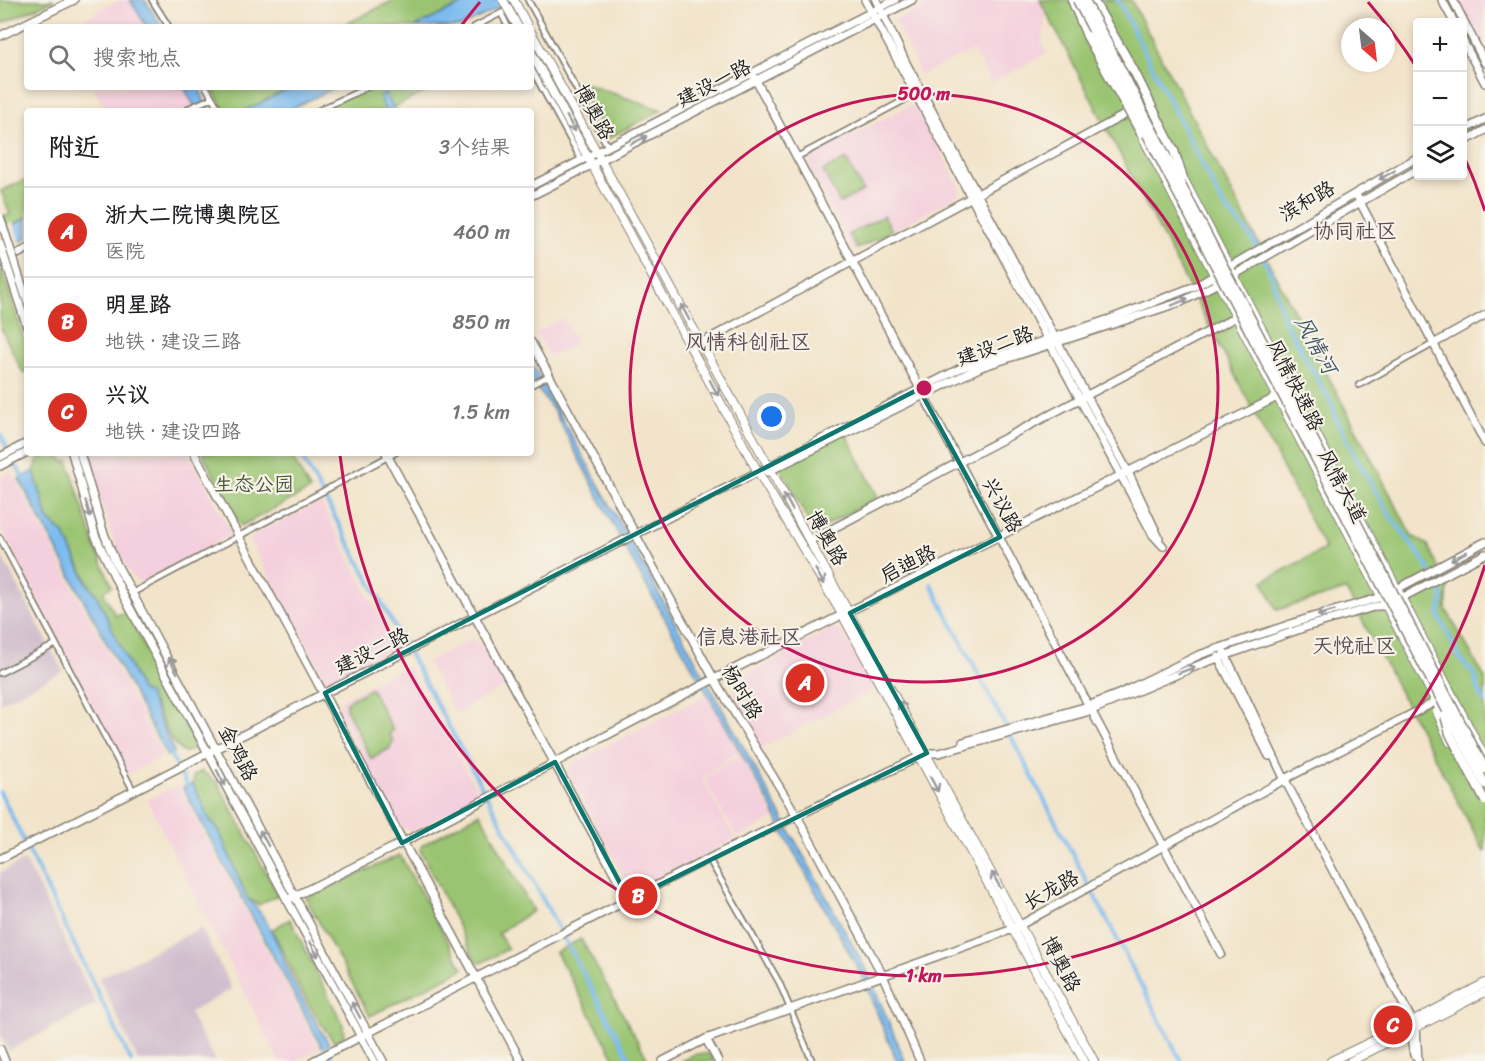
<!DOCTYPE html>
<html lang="zh">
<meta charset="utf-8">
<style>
body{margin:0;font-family:Sriracha,"LXGW WenKai TC",sans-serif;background:#f6f6f6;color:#202124}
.controls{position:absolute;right:18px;top:18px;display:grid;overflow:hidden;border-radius:6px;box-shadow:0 3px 9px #0003}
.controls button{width:54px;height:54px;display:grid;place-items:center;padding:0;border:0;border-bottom:2px solid #e0e0e0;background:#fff;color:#202124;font:30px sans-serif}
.compass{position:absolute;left:1341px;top:18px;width:54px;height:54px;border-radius:50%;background:#fff;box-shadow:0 3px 9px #0003;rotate:152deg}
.you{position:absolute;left:772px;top:417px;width:21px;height:21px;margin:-15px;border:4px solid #fff;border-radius:50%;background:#1a73e8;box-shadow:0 0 0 9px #1a73e833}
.badge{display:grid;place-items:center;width:39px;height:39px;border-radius:50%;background:#d93025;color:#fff;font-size:20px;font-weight:700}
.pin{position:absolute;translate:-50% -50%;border:3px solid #fff;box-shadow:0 2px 6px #0006}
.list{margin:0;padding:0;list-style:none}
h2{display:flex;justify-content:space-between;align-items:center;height:78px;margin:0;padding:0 24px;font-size:26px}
h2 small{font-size:20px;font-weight:400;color:#757577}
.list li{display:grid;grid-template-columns:39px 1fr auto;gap:18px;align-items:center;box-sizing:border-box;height:90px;padding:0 24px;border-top:2px solid #e0e0e0}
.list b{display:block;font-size:22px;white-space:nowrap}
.list p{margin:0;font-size:20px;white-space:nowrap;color:#757577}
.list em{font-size:20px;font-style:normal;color:#757577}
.icon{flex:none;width:33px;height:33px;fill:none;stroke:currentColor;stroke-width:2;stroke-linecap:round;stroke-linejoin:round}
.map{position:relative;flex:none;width:1485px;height:1061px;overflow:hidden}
.search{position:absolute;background:#fff;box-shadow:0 3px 9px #0003;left:24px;top:24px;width:510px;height:66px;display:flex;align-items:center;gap:15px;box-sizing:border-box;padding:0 21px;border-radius:6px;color:#757577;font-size:22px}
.panel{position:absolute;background:#fff;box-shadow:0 3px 9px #0003;left:24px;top:108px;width:510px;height:348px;border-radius:6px}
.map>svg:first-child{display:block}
.built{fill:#f4cfdd}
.industrial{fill:#d0bdcd}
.green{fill:#9ac471;stroke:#5b7046;stroke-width:1.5}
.water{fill:#7bbbef;stroke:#4c6c86;stroke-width:1.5}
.pier{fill:#f2e4ca}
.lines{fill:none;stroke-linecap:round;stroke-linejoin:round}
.canal{stroke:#7bbbef;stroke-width:4}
.street-casing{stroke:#878073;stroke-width:8}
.secondary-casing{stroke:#878073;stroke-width:10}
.primary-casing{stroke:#878073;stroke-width:10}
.highway-casing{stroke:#878073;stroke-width:11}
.street{stroke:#fff;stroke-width:4.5}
.secondary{stroke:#fff;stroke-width:7}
.primary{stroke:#fff;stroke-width:8}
.highway{stroke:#fff;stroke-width:8}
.secondary-bridge-casing{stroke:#878073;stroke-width:10;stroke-linecap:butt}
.primary-bridge-casing{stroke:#878073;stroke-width:10;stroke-linecap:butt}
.highway-bridge-casing{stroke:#878073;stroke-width:11;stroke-linecap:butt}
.secondary-bridge{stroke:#fff;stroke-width:7}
.primary-bridge{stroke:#fff;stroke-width:8}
.highway-bridge{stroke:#fff;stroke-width:8}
.oneway{stroke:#999}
.marked{fill:none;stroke:#0f766e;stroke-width:4.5;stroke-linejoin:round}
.ring{fill:none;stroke:#c2185b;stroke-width:3}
.labels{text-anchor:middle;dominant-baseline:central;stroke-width:4.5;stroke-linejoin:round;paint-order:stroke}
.street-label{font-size:20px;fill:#1c1c1c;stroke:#f7f3e8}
.park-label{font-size:20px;fill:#48573a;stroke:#f7f3e8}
.neighbourhood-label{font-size:21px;fill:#5b4a53;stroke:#f7f3e8}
.water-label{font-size:21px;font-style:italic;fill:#3d5466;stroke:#f7f3e8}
.centre{fill:#c2185b;stroke:#f7f3e8;stroke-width:3}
.ring-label{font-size:18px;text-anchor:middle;font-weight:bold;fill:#c2185b;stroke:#f7f3e8;stroke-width:4.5;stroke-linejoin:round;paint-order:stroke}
</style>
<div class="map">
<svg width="1485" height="1061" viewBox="0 0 1485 1061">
<rect width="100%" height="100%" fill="#f7f3e8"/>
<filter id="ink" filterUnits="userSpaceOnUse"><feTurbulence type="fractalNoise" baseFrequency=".0167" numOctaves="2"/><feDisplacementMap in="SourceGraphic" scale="12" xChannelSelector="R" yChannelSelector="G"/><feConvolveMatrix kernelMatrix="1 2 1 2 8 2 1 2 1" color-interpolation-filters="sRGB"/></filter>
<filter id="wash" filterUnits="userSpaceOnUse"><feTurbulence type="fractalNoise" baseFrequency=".008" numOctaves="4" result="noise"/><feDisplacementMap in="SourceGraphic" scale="24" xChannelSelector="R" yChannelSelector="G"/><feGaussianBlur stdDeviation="1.35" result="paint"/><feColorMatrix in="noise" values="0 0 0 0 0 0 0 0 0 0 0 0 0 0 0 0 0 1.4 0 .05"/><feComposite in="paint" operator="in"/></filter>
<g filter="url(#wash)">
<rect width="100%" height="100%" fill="#f2e4ca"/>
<g class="built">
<path d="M119 0H130L147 27H69Z"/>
<path d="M937 0H1040L1046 12 1042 45 1047 53 991 83 973 50 921 75 894 21Z"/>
<path d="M1455 0H1485V58Z"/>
<path d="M93 87H184L197 111H106Z"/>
<path d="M911 105 917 108 959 186 960 194 858 250H855L851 247 809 167V157Z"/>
<path d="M563 318 576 343 550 357 536 333Z"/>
<path d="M85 453H189L232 534 143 582 133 578 117 550Z"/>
<path d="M11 471 163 756 128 774 0 526V477Z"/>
<path d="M320 501 396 648 332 682 326 681 250 541 253 535Z"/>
<path d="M834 628 844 633 875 689 762 748 733 691 740 678Z"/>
<path d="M473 639 481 643 505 686 455 713 427 662Z"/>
<path d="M408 666 480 796 411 832 399 825 337 710 343 698Z"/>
<path d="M707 695 738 751 706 774 703 781 735 839 641 888 628 885 569 775 572 764Z"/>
<path d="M740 755 775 818 737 838 706 781 708 774Z"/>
<path d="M178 785 320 1049 296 1061H279L147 800Z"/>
</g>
<g class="industrial">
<path d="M0 553 63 671 0 703Z"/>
<path d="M25 860 96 1004 8 1051 0 1034V873Z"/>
<path d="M201 928 232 989 189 1013 215 1061H138L99 978Z"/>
</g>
<g class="green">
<path d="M0 0H55L0 24Z"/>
<path d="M394 0H471L415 27H340Z"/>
<path d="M1040 0H1131L1412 536 1428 545 1448 589 1446 609 1485 678V853L1346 590 1277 610 1263 581 1325 549Z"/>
<path d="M577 81 662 110 607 139Z"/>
<path d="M221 87H293L244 111H225L213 91Z"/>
<path d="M364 87H436L386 111H316Z"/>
<path d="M846 159 863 191 840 203 823 171Z"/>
<path d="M27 179V218L0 231V219L10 214 1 191Z"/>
<path d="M884 216 892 231 857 249 849 234Z"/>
<path d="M2 269 27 349V373H23L0 326V271Z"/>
<path d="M845 432 878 497 814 532 779 465Z"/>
<path d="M49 453 59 456 65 462 68 461 96 549 112 586 103 592 116 616 126 611 192 738 193 749 184 753C162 738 163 706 141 690L64 534 48 519 34 471 39 458Z"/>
<path d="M202 453H290L310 490 241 526Z"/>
<path d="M371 688 393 731 389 733 393 741 389 749 371 759 346 708V702Z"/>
<path d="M202 771 218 783 278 895 259 905 247 898 219 831 210 820 193 784V776Z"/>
<path d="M480 813 533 911 498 933 508 949 481 963 474 958 420 850 422 845Z"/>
<path d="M400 855 463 969 370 1016 306 898Z"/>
<path d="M290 919 343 1025 344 1037 334 1042C318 1020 303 997 292 972 285 956 281 944 271 930Z"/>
<path d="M581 939 647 1058 641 1061H616L556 952Z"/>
<path d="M695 1054H710L714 1061H681Z"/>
</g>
<g class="water">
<path d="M130 0H145L162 27H147Z"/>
<path d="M471 0H516L460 27H415Z"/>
<path d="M184 87H199L208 111H197Z"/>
<path d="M293 87H336L287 111H244Z"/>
<path d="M385 93 395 111H385L380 97Z"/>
<path d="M27 218V238L0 251V231Z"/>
<path d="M531 362 867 971 905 1061H897L861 974 785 836 771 806 629 555 554 411 537 388 531 376Z"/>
<path d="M34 471 48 519 64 534 87 583 96 594 141 690 148 694 174 752 167 756 19 479Z"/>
<path d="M193 784 210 820 219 831 247 898C267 915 279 946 288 970 299 996 315 1020 329 1044L322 1047 183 788Z"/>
</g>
<path class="pier" d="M13 222 21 244 0 254V228Z"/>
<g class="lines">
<g class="canal">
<path d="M1118 0 1223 205 1252 238 1270 271 1284 320 1333 406 1335 416 1356 457 1391 517 1425 562 1443 596 1439 616 1461 660 1475 675 1478 689 1485 702"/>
<path d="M0 434 25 482"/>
<path d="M300 453 631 1061"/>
<path d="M931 584 1181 1061"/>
<path d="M168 750 189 789"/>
<path d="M0 792 131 1061"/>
<path d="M323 1042 333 1061"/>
</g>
</g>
</g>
<g filter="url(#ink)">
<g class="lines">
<g class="street-casing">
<g id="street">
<path d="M152 0 169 27"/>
<path d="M528 0 608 147"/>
<path d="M501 13 508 27"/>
<path d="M474 27 509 9"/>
<path d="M531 68 582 161"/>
<path d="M206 87 220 111"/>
<path d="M189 108 212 98"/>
<path d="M317 111 368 87"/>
<path d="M797 157 916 94"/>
<path d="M531 385 550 375"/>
<path d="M1359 385 1433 344"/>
<path d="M0 538 133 790"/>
<path d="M132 593 395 453"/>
<path d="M0 673 56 644"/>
<path d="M709 859 779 982 812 1061"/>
</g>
</g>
<g class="secondary-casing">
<g id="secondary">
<path d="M865 0 1153 535 1163 546"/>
<path d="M876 0 907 65 1128 472 1159 538"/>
<path d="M1442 0 1454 22"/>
<path d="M1453 0 1485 63"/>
<path d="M0 36 74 0"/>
<path d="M1462 39 1485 83"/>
<path d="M752 73 1221 954"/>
<path d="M1462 131 1485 119"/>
<path d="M1462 143 1485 130"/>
<path d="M531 186 895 0"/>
<path d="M531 196 912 0"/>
<path d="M1358 198 1485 443"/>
<path d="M0 263 27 249"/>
<path d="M531 342 714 679 797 816 883 976 920 1061"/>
<path d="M701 343 1130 112"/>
<path d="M1433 344 1485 315"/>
<path d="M72 453 95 535 124 597 374 1061"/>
<path d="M80 453 103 531 115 561 383 1061"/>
<path d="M194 453 521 1061"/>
<path d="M386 453 629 900"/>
<path d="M0 457 27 443"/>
<path d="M0 466 27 452"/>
<path d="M767 472 981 367 1181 302 1234 275 1418 169"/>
<path d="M809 541 1236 317"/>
<path d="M1224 652 1285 780 1416 1028 1418 1061"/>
<path d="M1218 657 1269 756"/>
<path d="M963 742 1088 706 1121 693 1199 655 1309 618 1382 597 1485 542"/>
<path d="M0 859 961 368 1110 319 1198 285 1418 157"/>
<path d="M287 900 402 843 714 679 1277 397"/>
<path d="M1409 1027 1414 1055"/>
<path d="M706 1039 718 1061"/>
<path d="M0 1049 5 1061"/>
<path d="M313 1061 716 855 927 753H939L1090 711 1204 663 1306 627 1377 606H1386L1485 554"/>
<path d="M663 1061 706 1039 1013 929 1291 776 1435 702"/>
</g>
</g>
<g class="primary-casing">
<g id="primary">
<path d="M531 32 1094 1061"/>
<path d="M531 52 758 472 843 616 1084 1061"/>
<path d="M1124 66 1174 161"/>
<path d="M1139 130 1446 721"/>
<path d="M1181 174 1485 758"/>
<path d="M1437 712 1450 742"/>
<path d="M1331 1061 1412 1022 1485 983"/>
<path d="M1351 1061 1485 992"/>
</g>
</g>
<g class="highway-casing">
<g id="highway">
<path d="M1072 0 1087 36"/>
<path d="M1093 0 1133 69"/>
</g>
</g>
<use href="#street" class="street"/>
<use href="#secondary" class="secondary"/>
<use href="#primary" class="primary"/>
<use href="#highway" class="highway"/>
<g class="secondary-bridge-casing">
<g id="secondary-bridge">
<path d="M0 217 27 301"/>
<path d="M0 244 27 327"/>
</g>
</g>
<g class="primary-bridge-casing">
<g id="primary-bridge">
<path d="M503 0 518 27"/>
<path d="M514 0 528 27"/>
</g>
</g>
<g class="highway-bridge-casing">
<g id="highway-bridge">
<path d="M1077 0 1485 784"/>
<path d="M1085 0 1485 769"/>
<path d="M1087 36 1141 133"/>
<path d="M1133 69 1174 151 1183 178"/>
<path d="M1445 716 1450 734 1485 801"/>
</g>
</g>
<use href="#secondary-bridge" class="secondary-bridge"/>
<use href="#primary-bridge" class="primary-bridge"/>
<use href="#highway-bridge" class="highway-bridge"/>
</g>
<defs><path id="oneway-shaft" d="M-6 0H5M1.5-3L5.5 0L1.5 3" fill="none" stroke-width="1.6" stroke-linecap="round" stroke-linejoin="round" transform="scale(1.5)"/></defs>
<g class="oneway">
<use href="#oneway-shaft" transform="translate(571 124) rotate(61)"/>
<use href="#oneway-shaft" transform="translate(639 140) rotate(-28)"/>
<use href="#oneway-shaft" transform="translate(1387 175) rotate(150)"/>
<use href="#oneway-shaft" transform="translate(1180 302) rotate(-23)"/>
<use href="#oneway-shaft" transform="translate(685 312) rotate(-118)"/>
<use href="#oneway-shaft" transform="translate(714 388) rotate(62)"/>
<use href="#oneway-shaft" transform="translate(788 502) rotate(-119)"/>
<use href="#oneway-shaft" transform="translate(88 509) rotate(74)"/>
<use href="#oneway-shaft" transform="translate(1459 556) rotate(152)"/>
<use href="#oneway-shaft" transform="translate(820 577) rotate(60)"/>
<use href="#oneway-shaft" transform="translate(1326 613) rotate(164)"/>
<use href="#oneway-shaft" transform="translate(173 665) rotate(-118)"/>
<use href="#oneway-shaft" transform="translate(1187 670) rotate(-21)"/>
<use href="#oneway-shaft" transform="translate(903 709) rotate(-119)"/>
<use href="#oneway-shaft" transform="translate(221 778) rotate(62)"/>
<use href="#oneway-shaft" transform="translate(934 784) rotate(62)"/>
<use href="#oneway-shaft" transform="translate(264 838) rotate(-118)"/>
<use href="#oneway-shaft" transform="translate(996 880) rotate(-119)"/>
<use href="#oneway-shaft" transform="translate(314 949) rotate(62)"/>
<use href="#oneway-shaft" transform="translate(356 1010) rotate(-118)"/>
</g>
</g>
<path class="marked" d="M919 389 1000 537 850 613 927 753 629 900 555 762 402 843 325 693Z"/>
<g class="ring">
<circle cx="924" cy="388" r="294"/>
<path d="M1485 565A588 588 0 0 1 340 455M461 26A588 588 0 0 1 480 2M1368 2A588 588 0 0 1 1417 68M1463 154A588 588 0 0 1 1485 211"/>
</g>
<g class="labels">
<g class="street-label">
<text transform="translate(714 83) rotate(-27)">建设一路</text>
<text transform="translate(594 112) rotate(61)">博奥路</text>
<text transform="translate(1307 201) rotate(-30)">滨和路</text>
<text transform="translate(995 346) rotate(-20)">建设二路</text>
<text transform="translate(1295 385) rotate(63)">风情快速路</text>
<text transform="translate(1342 486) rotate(62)">风情大道</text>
<text transform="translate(1002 505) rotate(61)">兴议路</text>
<text transform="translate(827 538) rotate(60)">博奥路</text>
<text transform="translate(908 564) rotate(-27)">启迪路</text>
<text transform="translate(372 651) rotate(-26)">建设二路</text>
<text transform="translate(742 692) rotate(59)">杨时路</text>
<text transform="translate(238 753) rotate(62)">金鸡路</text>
<text transform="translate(1051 890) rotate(-29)">长龙路</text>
<text transform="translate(1061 964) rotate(62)">博奥路</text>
</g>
<g class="park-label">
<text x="254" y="484">生态公园</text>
</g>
<g class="neighbourhood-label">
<text x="1355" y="231">协同社区</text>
<text x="748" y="342">风情科创社区</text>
<text x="749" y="637">信息港社区</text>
<text x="1354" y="646">天悦社区</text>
</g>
<g class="water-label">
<text transform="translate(1316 345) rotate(61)">风情河</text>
</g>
</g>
<circle cx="924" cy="388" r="9" class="centre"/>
<g class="ring-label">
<text x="924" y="100">500 m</text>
<text x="924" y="982">1 km</text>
</g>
</svg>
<div class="controls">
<button>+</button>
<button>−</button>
<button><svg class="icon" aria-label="layers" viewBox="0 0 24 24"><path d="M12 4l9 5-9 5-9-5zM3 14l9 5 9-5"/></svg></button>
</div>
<svg class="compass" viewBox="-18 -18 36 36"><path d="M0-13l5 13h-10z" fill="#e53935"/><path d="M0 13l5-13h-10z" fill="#757577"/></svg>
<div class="you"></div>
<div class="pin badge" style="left:805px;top:683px">A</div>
<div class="pin badge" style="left:638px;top:896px">B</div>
<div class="pin badge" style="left:1393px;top:1025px">C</div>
<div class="search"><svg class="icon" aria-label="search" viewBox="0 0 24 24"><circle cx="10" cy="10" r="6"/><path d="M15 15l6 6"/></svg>搜索地点</div>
<section class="panel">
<h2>附近<small>3个结果</small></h2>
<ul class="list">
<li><span class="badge">A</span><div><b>浙大二院博奥院区</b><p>医院</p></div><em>460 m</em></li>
<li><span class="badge">B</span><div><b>明星路</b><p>地铁 · 建设三路</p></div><em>850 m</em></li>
<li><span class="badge">C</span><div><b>兴议</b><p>地铁 · 建设四路</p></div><em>1.5 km</em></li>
</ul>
</section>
</div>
